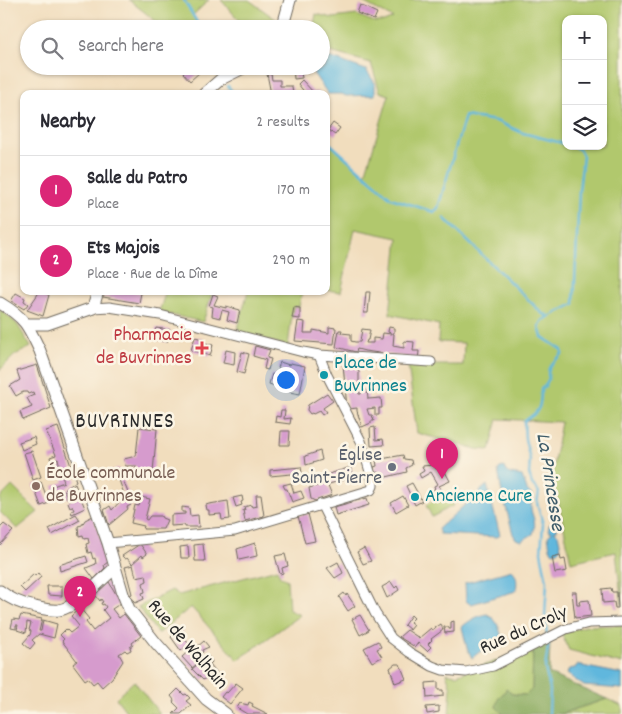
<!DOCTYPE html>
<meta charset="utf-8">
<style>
body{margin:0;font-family:Dekko,sans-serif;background:#f2f2f3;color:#2b2b33}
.controls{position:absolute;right:15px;top:15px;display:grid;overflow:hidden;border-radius:10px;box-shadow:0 1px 4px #0004}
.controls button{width:45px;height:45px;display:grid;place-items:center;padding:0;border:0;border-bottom:1px solid #e1e1e2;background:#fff;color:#2b2b33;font:25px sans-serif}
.you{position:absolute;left:285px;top:379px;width:18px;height:18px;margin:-12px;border:4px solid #fff;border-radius:50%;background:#1a73e8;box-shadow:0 0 0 8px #1a73e833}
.badge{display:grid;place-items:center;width:32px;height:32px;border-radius:50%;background:#db2777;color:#fff;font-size:16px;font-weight:700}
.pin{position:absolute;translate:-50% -41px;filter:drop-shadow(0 1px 2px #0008)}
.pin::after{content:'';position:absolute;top:26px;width:18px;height:15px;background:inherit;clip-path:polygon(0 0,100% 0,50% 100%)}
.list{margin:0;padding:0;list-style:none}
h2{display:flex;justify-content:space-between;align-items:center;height:65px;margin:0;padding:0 20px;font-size:21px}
h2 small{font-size:16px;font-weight:400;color:#7c7c81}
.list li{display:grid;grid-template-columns:32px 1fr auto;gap:15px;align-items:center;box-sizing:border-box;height:70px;padding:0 20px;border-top:1px solid #e1e1e2}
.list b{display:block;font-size:19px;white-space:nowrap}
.list p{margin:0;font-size:16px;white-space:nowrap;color:#7c7c81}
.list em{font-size:16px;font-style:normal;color:#7c7c81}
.icon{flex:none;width:28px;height:28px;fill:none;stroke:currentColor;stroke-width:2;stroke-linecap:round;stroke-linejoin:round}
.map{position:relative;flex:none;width:622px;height:714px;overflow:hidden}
.search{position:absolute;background:#fff;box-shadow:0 1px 4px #0004;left:20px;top:20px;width:310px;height:55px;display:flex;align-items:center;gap:12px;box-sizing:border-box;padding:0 18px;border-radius:28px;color:#7c7c81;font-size:19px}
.panel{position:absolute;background:#fff;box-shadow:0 1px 4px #0004;left:20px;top:90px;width:310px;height:205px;border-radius:10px}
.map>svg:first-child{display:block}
.green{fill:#b1c86d;stroke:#6e7a4c;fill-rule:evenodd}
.forest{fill:#8cac60;stroke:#5c6c46}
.water{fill:#60b7dd;stroke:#467184}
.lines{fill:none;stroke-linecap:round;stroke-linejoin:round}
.stream{stroke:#60b7dd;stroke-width:2.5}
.building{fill:#d69bcd}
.minor-casing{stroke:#70695e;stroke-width:11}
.tertiary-casing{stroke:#70695e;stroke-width:13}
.minor{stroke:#fff;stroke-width:9}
.tertiary{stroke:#fff;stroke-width:11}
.health-dot{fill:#e0444e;stroke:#fcf5e5;stroke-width:2}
.culture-dot{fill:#0f9aa8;stroke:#fcf5e5;stroke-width:2}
.worship-dot{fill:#6b7280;stroke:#fcf5e5;stroke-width:2}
.education-dot{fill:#8d6e63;stroke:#fcf5e5;stroke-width:2}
.labels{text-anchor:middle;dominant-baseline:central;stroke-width:5;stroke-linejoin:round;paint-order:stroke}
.health-label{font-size:20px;fill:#be3a42;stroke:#fcf5e5;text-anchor:end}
.culture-label{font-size:20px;fill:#0d838f;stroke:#fcf5e5;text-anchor:start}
.worship-label{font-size:20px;fill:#5b616d;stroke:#fcf5e5;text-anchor:end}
.education-label{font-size:20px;fill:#785e54;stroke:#fcf5e5;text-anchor:start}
.street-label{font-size:20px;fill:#2b2b2b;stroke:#fcf5e5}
.water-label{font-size:21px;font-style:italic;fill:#3e5c69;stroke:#fcf5e5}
.quarter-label{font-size:22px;letter-spacing:1px;fill:#2b2b2b;stroke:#fcf5e5}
</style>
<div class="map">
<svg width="622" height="714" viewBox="0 0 622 714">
<rect width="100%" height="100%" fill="#fcf5e5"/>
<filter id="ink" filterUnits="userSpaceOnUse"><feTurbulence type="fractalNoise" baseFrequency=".02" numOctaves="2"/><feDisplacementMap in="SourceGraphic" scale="10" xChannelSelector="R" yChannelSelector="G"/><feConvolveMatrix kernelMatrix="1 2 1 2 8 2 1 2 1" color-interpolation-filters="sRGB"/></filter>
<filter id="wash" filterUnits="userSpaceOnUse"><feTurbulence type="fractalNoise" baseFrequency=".0096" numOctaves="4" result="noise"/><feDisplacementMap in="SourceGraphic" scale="20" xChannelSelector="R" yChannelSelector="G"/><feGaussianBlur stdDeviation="1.12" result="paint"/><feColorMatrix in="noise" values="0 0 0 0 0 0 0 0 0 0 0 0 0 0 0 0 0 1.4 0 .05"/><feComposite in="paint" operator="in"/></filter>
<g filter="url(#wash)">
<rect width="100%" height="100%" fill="#f1ddbd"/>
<g class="green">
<path d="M129 0H209L193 15 197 22 189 29H166Z"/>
<path d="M221 0H249L281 23 279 29H247Z"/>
<path d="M359 0H622V605L616 552 571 562 559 504 550 485 561 422 498 419 490 450 476 449 417 433 408 365H463L464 343 438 342 439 325 390 314 398 238 355 229 341 292 326 290V140L365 175 389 95 380 92 371 63 323 50 327 37H321V29H313L316 14 333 18 357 15 374 22H384L393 18ZM566 19H603V146H566Z"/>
<path d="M166 291H213L203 322 159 312Z"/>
<path d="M248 291H302L299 307H293L288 346 237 332Z"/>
<path d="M0 309 17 324 31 347 15 355 0 370Z"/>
<path d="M12 486 38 512 17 529 0 512V498Z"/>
<path d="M447 493 454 505 432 517 426 505Z"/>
<path d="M277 569 280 576 287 580 289 610 300 615 238 660 191 607 158 634 138 607 172 590 179 595Z"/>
<path d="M622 625V664L569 650 561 633 586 626Z"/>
<path d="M533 648 532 689 526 695 512 694 506 689 496 707 503 714H449L451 688 446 673 456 675Z"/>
<path d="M134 681 160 714H128L116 698Z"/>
<path d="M607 699 622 706V714H560Z"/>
</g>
<path class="forest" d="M550 639 549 674 607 699 560 714H503L496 707 498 699 507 689 512 694 526 695 532 689 533 648Z"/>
<g class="water">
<path d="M329 57 366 70 375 83V95L346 96 342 94H328L313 73 323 68Z"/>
<path d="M504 467C506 476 515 474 522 476L527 490 532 495C532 498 531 501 531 504 530 517 538 518 533 534L521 541 516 539 513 534 501 488 498 470 500 468Z"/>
<path d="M487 485 500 535 498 537 440 534 438 529Z"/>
<path d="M551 523H554L557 526V530L554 531 558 534 561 548 558 551 552 552 550 548 548 536 552 532 548 530 549 525Z"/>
<path d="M512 570C518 576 517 583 516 591L475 603 470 604 466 601 465 583Z"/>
<path d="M487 614C499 619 501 635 504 646L502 648 494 641H485L482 650 472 658 467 648 462 627C468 621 479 615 487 614Z"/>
<path d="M577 665 622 674V689L584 686 567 674 569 669 575 668Z"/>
</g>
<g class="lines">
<g class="stream">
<path d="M184 0 201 29"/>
<path d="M223 66 226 72"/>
<path d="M228 86 234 94"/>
<path d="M326 140 391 198 434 212 438 208 465 116 496 121 523 133 566 144"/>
<path d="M444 218 543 314 547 315 546 319"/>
<path d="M547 635 545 615 547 582 541 552 543 524 537 503 539 492 532 484 529 474 530 460 525 439 524 421C540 412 541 407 541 389L545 386 549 378C545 367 555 361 562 354V350L542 337 539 327 543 320 574 304 579 191 583 156 580 150 573 146"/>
<path d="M549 641 545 668 550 690 549 714"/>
</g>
</g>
<g id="blocks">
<g class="building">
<path d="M360 5 377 13 374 20 357 13Z"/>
<path d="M190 66H195L200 72 190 81 183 73Z"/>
<path d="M293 66H309L310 71 301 73 302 78 294 79Z"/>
<path d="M267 74H271L272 80H280V86H292L293 94H271Z"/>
<path d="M302 80 314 93 317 91 319 94H306L298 84Z"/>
<path d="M333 123 340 128 335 135 328 130Z"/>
<path d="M40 291 49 295 43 316 27 310Z"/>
<path d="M104 291H130L141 293 139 303 103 297 102 295Z"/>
<path d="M366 292H370L368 313H364Z"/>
<path d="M16 293 25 298 24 301 28 304 24 309 11 301Z"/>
<path d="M213 294 218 296 214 305 226 308V306L240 310 237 323 227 320 229 312 222 310 220 318 212 316 213 307 209 306Z"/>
<path d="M294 307 300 308V319L292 318Z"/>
<path d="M298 321 305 322 304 333H313V330L329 333V327L336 328 334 344 295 341Z"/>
<path d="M389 327 394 328V333H392L394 334 393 346 404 348V341L414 342 413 351H419L418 361 400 356 365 351 357 349 356 352 336 347 339 330H342L341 333 351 334V341L355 342H360L362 329 370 330 368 340H367L366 343H373V338L382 339 383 333 391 334V333L388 332Z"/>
<path d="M156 328 170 330 167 342 153 339Z"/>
<path d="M195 337 203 339 202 342 213 345 210 356 191 350Z"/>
<path d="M255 346 270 350 267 358 271 359 268 370 264 369 266 360 253 356Z"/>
<path d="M226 350 235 352 234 365 223 363Z"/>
<path d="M242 352 249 354 244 374 237 372Z"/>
<path d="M348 360H355L356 370H359V394H361L362 390H367L368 399 381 398 382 408H379V415H375V408L367 409 369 415H372L374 421H371V423L362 427 357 411V408L349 409 347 408 343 364 348 363Z"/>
<path d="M280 362 289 365 290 363 305 366 300 394 289 392 290 390 285 389 286 375 288 376 289 373 278 368Z"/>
<path d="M37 365 51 408 23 420 20 412 32 407 27 398 34 395 33 392 28 394 27 392H23L16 396 10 386 20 380 17 371Z"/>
<path d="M272 374 281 377 278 387 269 384Z"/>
<path d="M327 393 333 401 323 408 326 412 322 415 319 411 313 414 312 413 310 414 307 410 308 405Z"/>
<path d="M281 410H285L284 419 291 418 290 424 275 422 276 416 280 417Z"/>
<path d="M58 427 76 481 56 497 53 486 64 482 58 459 51 461 50 457 56 455 46 431Z"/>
<path d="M139 427 157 429 153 472H135L136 466H125L124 459 136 456Z"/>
<path d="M375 427 376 440 383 439 384 445 371 446 370 428Z"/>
<path d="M281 431H290L289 445H280Z"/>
<path d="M34 437 36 444 22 450 19 442Z"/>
<path d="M32 451 41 477 33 480 24 453Z"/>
<path d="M320 451 322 460 306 465 305 456Z"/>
<path d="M403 455 404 459 411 460 412 465 406 468 407 472 382 478 379 472 375 473 374 467 377 466 376 460Z"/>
<path d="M434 465 436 469 442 466 450 481 439 486 443 492 436 495 433 490 435 489 434 486 438 484 431 472 421 478 419 474 424 471 422 466Z"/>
<path d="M301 467 302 473 270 476V470Z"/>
<path d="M351 467 354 477 329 484 326 475Z"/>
<path d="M118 468 129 495 125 497 118 477 114 479 111 471Z"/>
<path d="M41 482 49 503 41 506 33 485Z"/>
<path d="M291 483 294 493 301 491 304 498 292 502 287 489H285L283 485Z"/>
<path d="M327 483 332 495 315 501 311 499 309 488Z"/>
<path d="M412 483 422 501 415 505 406 486Z"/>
<path d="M75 484 85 508 72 514 71 511 74 510 72 506 70 507 68 502 72 499V497L67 498 65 492Z"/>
<path d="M256 495H261L264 516 245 521 243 510H245L244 507 251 505 252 507 257 506Z"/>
<path d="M242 496 243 501 241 502 242 505 236 507 233 498Z"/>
<path d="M403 496 408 505 396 512 391 503Z"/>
<path d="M124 497 131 505 127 507 128 509 109 525 104 510 110 506 112 510Z"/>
<path d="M141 497 150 499 145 519 147 520 150 516H161L162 518 167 520 163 529H143L144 526 131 523 135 505 139 506Z"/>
<path d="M367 498 369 505 336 515 334 507Z"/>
<path d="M228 501 230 519 222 520 221 514 209 515V510H207L206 505 209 504Z"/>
<path d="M182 507 189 508 190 516 198 515 199 527H185V525L171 526V515L185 514V512H182Z"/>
<path d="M76 514 80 520 52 535 49 529Z"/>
<path d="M308 514 315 541 305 543 298 516Z"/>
<path d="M93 516 108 562 104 565 105 568 94 579 86 568 96 564 95 558 93 559 91 552 88 553 86 544 89 543 88 538 84 539 83 535 79 536 78 526 82 525 85 520Z"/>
<path d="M4 524 13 531 0 545V528Z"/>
<path d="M255 543 257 556 239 560 237 549Z"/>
<path d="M140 544 147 554 143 557 142 555 132 564 127 558 125 559 122 556Z"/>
<path d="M203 544 205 561H195L194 545Z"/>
<path d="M188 546 189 558H181L180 547Z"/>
<path d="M364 548 371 561 363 564 357 552Z"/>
<path d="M285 554 288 566 282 568 283 573 280 574 275 556Z"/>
<path d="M560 555 561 560 565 559 567 571 555 573 552 557Z"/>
<path d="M86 556 88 562 60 571 59 565Z"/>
<path d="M338 562 343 573 335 578 327 568Z"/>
<path d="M133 565 136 577 146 575 147 581 143 583 145 592 142 593 144 599 135 603 130 595 132 594 125 567Z"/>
<path d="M38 573 41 577 25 592 20 587 34 574 35 576Z"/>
<path d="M106 582H109L121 603 112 609 119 618 124 614 141 636 132 643 133 645 130 647 131 650 127 652 125 650 119 654 123 661 112 678 102 687 97 681 93 684 88 678 85 680 73 664 77 661 62 641 64 639 60 635 66 629 70 633 79 626 71 616 80 608 89 619 86 622 93 631 109 618 103 610 106 607 104 604 102 605 101 603 103 602 101 599 100 601 96 596 93 599 90 596Z"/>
<path d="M391 582 395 588 397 586 399 590 387 598 382 587Z"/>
<path d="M47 586H62V596L48 595Z"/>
<path d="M611 588 612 592H617L618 608H615L614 602 603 603 602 589Z"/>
<path d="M572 592H576L577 605H580L579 601 589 600 591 616 575 618Z"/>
<path d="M344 593 346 596 347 594 355 606 348 611 339 597Z"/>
<path d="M21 615 42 619 39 631H41L43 620 57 624 54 638 39 634 32 640 35 643 30 649 23 643 30 635 31 631 29 630 31 623 27 622 26 633 17 630 18 625H16V629L11 628 13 619 19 620Z"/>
<path d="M360 615 369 630 360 635 352 619Z"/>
<path d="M411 615 414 618 410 622 414 625 410 630 404 625Z"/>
<path d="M454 621V632L445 633 444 627H449V629H451V622Z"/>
<path d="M441 624 443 630 431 639 432 640 428 644 431 647 427 651 418 643 415 647 399 637 407 630 419 638 431 628 432 630Z"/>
<path d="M182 627 183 629 181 631 184 634 182 636 189 644 181 651 171 637Z"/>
<path d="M204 641 209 647 202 650 203 652 198 656 202 660 192 668 182 657 190 650 188 647 193 643 197 647Z"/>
<path d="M378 641 381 647 377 649 382 657 372 662 364 648Z"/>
<path d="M208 656 210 659 203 665 206 668 205 665 211 660 212 662 210 664 217 673 209 680 207 677 203 680 192 669Z"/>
<path d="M395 664H400L406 679 395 683 390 668Z"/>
<path d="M438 682V690H443V696L427 698 426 683Z"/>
<path d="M236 683 243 688 230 704 221 697 225 692 227 693Z"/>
<path d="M178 689 184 695 186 694 190 698 186 701 191 705 181 714H173L179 708 173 702 174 700 171 696Z"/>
<path d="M249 702 253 704 252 706 268 714H247L237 708 240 703 248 705Z"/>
<path d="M439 706V712L427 714 426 707Z"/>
</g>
</g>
</g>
<g filter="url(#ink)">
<use href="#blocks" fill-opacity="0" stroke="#70695e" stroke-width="1"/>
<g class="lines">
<g class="minor-casing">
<g id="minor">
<path d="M93 308 109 307 160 315 303 352 319 355 431 362"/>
<path d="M321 504 375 613 391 638 409 652 432 666 443 670 466 672 493 666 566 629 589 623 622 622"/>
<path d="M108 543 235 531 371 490 373 486V482L361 441 327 375 319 355"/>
</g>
</g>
<g class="tertiary-casing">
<g id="tertiary">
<path d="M282 29 290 0"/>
<path d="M204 94 221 79 247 66"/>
<path d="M0 303C25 318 28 325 40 351L108 543 123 594 129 609 156 643 206 699 226 714"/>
<path d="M27 324H47L93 308 98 291"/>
<path d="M0 591C11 600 21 604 35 607 43 609 51 611 59 610 77 607 100 581 115 568"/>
</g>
</g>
<use href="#minor" class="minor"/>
<use href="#tertiary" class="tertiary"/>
</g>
</g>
<path class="health-dot" d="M199.5 340.5h5v5h5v5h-5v5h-5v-5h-5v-5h5z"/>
<g class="culture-dot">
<circle cx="324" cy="375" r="5"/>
<circle cx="415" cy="497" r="5"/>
</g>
<circle class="worship-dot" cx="392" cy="467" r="5"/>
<circle class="education-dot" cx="36" cy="486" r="5"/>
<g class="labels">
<g class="health-label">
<text x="192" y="336">Pharmacie<tspan x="192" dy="23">de Buvrinnes</tspan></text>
</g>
<g class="culture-label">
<text x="334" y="364">Place de<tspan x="334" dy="23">Buvrinnes</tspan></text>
<text x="425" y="497">Ancienne Cure</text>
</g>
<g class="worship-label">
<text x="382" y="456">Église<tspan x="382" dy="23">Saint-Pierre</tspan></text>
</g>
<g class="education-label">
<text x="46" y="474">École communale<tspan x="46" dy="23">de Buvrinnes</tspan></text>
</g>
<g class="street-label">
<text transform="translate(524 631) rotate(-24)">Rue du Croly</text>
<text transform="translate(187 645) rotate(49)">Rue de Walhain</text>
</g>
<g class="water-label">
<text transform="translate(549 482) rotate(81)">La Princesse</text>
</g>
<g class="quarter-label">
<text x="125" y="422">BUVRINNES</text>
</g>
</g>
</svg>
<div class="controls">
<button>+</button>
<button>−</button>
<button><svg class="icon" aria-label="layers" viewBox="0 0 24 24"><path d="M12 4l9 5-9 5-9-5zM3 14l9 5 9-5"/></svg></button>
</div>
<div class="you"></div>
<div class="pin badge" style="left:442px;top:479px">1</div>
<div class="pin badge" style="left:80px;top:617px">2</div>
<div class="search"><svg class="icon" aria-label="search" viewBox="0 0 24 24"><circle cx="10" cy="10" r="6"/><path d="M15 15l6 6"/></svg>Search here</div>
<section class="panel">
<h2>Nearby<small>2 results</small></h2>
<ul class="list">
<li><span class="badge">1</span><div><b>Salle du Patro</b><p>Place</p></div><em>170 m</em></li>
<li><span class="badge">2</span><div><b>Ets Majois</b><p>Place · Rue de la Dîme</p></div><em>290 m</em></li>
</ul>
</section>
</div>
